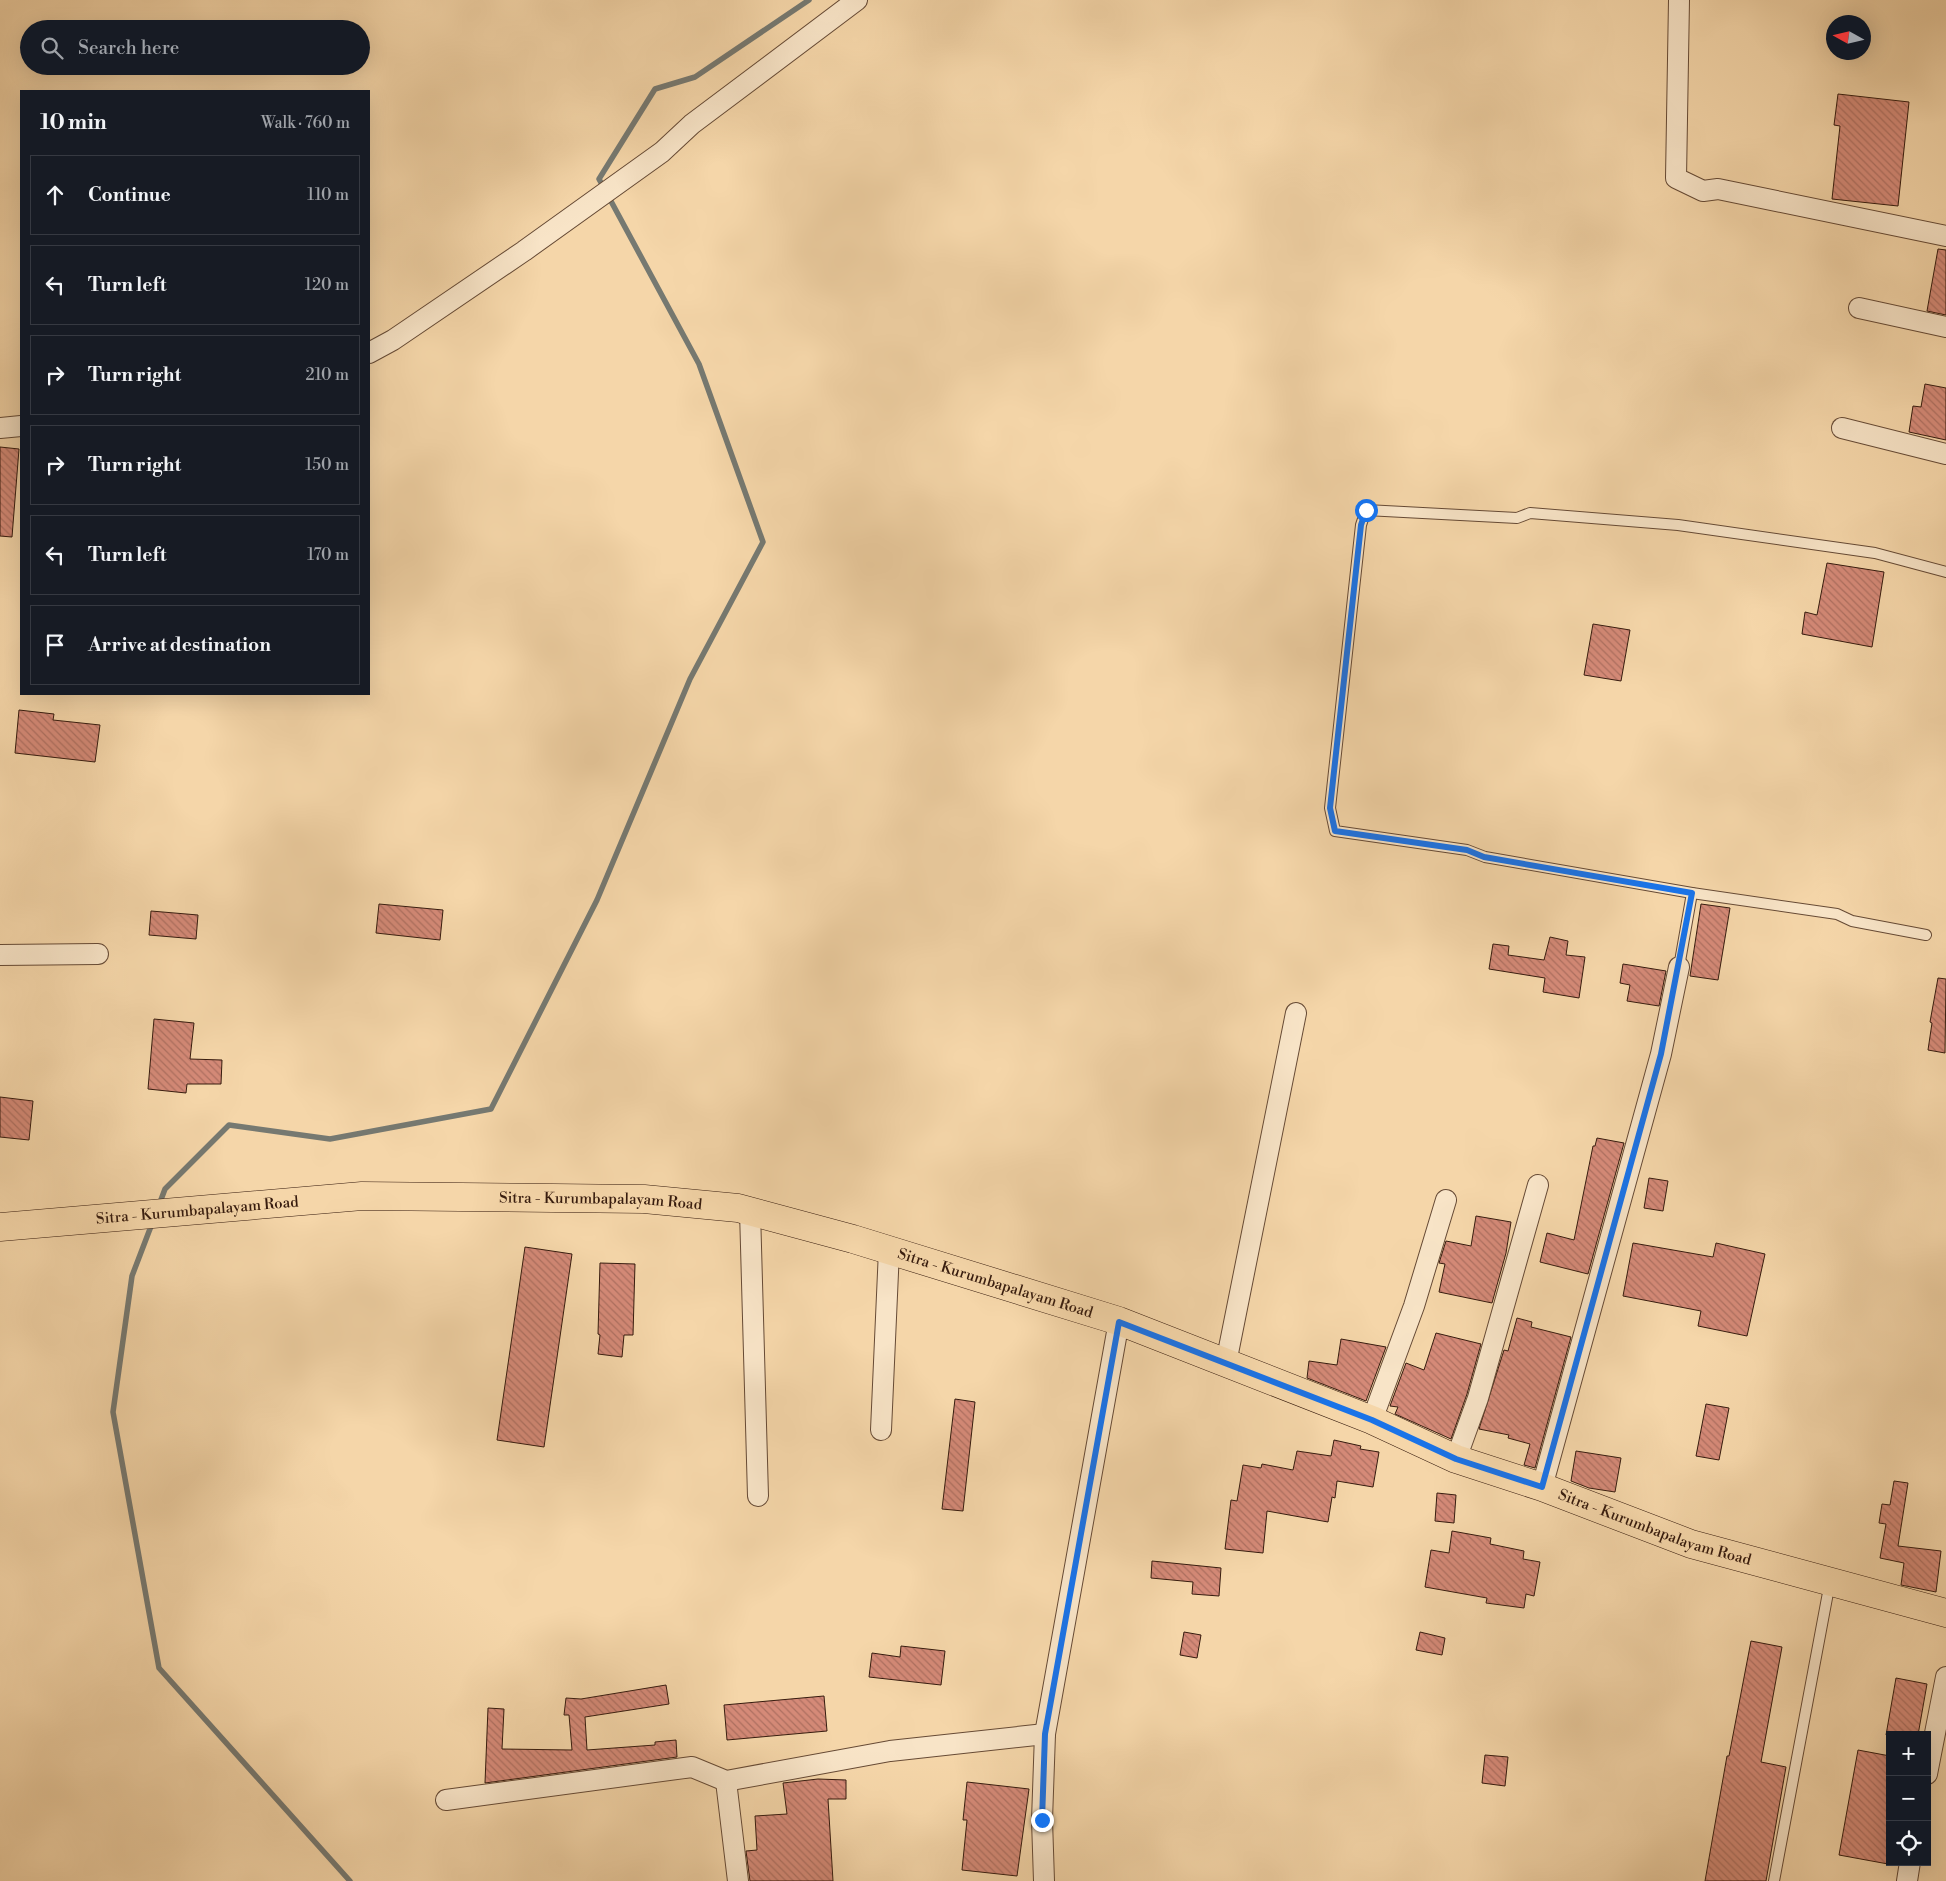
<!DOCTYPE html>
<meta charset="utf-8">
<style>
body{margin:0;font-family:"Libre Bodoni",serif;background:#242831;color:#f1f3f6}
.controls{position:absolute;right:15px;bottom:15px;display:grid;overflow:hidden;border-radius:0px;box-shadow:0 5px 20px #0002}
.controls button{width:45px;height:45px;display:grid;place-items:center;padding:0;border:0;border-bottom:1px solid #363941;background:#171b24;color:#f1f3f6;font:25px sans-serif}
.compass{position:absolute;left:1826px;top:15px;width:45px;height:45px;border-radius:50%;background:#171b24;box-shadow:0 5px 20px #0002;rotate:278deg}
.stop{position:absolute;width:15px;height:15px;margin:-11px;border:4px solid #1a73e8;border-radius:50%;background:#fff}
.stop.end{background:#1a73e8;border-color:#fff;box-shadow:0 1px 5px #0008}
.list{margin:0;padding:0;list-style:none}
h2{display:flex;justify-content:space-between;align-items:center;height:65px;margin:0;padding:0 20px;font-size:21px}
h2 small{font-size:16px;font-weight:400;color:#9ea1a6}
.list li{display:grid;grid-template-columns:32px 1fr auto;gap:15px;align-items:center;box-sizing:border-box;height:80px;margin:0 10px 10px;padding:0 10px;border:1px solid #363941;border-radius:0px}
.list b{display:block;font-size:19px;white-space:nowrap}
.list em{font-size:16px;font-style:normal;color:#9ea1a6}
.icon{flex:none;width:28px;height:28px;fill:none;stroke:currentColor;stroke-width:2;stroke-linecap:round;stroke-linejoin:round}
.map{position:relative;flex:none;width:1946px;height:1881px;overflow:hidden}
.search{position:absolute;background:#171b24;box-shadow:0 5px 20px #0002;left:20px;top:20px;width:350px;height:55px;display:flex;align-items:center;gap:12px;box-sizing:border-box;padding:0 18px;border-radius:28px;color:#9ea1a6;font-size:19px}
.panel{position:absolute;background:#171b24;box-shadow:0 5px 20px #0002;left:20px;top:90px;width:350px;height:605px;border-radius:0px}
.map>svg:first-child{display:block}
.lines{fill:none;stroke-linecap:round;stroke-linejoin:round}
.stream{stroke:#767971;stroke-width:5.5}
.building{fill:url(#building-back-hatch);stroke:#361b0e}
.service-casing{stroke:#664a35;stroke-width:12}
.minor-casing{stroke:#664a35;stroke-width:22}
.primary-casing{stroke:#361b0e;stroke-width:29}
.service{stroke:#f8e4c7;stroke-width:10}
.minor{stroke:#f8e4c7;stroke-width:20}
.primary{stroke:#f5d6a9;stroke-width:28}
.route{stroke:#1a73e8;stroke-width:6}
.labels{text-anchor:middle;dominant-baseline:central;stroke-width:4.5;stroke-linejoin:round;paint-order:stroke}
.street-label{font-size:15px;fill:#361b0e;stroke:#f8e4c7}
</style>
<div class="map">
<svg width="1946" height="1881" viewBox="0 0 1946 1881">
<defs>
<pattern id="building-back-hatch" width="6" height="6" patternUnits="userSpaceOnUse" patternTransform="scale(1.25)"><rect width="6" height="6" fill="#d58a78"/><path d="M-1 5l2 2M0 0l6 6M5-1l2 2" fill="none" stroke="#ae7061"/></pattern>
</defs>
<rect width="100%" height="100%" fill="#f5d6a9"/>
<filter id="stains"><feTurbulence type="fractalNoise" baseFrequency=".004" numOctaves="4"/><feColorMatrix values="0 0 0 0 .2 0 0 0 0 .09 0 0 0 0 .02 0 0 0 .5 -.17"/></filter>
<radialGradient id="worn" r=".72"><stop offset=".6" stop-color="#630" stop-opacity="0"/><stop offset="1" stop-color="#630" stop-opacity=".3"/></radialGradient>
<g class="lines">
<g class="stream">
<path d="M159 1205 165 1189 229 1125 330 1139 491 1109 597 900 690 679 763 542 699 364 599 179 655 89 695 77 809 0"/>
<path d="M153 1221 132 1276 113 1412 159 1668 350 1881"/>
</g>
</g>
<g class="building">
<path d="M1838 94 1909 102 1898 206 1832 199 1840 126 1834 125Z"/>
<path d="M1938 249 1946 250V315L1927 311Z"/>
<path d="M1925 384 1946 388V440L1909 432 1913 406 1921 407Z"/>
<path d="M0 447 19 449 12 537 0 536Z"/>
<path d="M1827 563 1884 572 1872 647 1802 634 1805 612 1817 615Z"/>
<path d="M1593 624 1630 630 1621 681 1584 675Z"/>
<path d="M19 710 54 714 53 720 100 725 95 762 15 753Z"/>
<path d="M379 904 443 910 440 940 376 933Z"/>
<path d="M1701 904 1730 908 1718 980 1690 976Z"/>
<path d="M151 911 198 915 196 939 149 935Z"/>
<path d="M1550 937 1568 941 1566 955 1585 957 1579 998 1543 992 1545 978 1489 969 1493 944 1509 946 1508 955 1544 960Z"/>
<path d="M1623 964 1666 971 1659 1006 1627 1001 1630 985 1620 983Z"/>
<path d="M1938 978 1946 979 1945 1053 1928 1050 1932 1023 1930 1022Z"/>
<path d="M154 1019 194 1023 190 1059 222 1060 221 1084H187L186 1093 148 1089Z"/>
<path d="M0 1097 33 1101 29 1140 0 1137Z"/>
<path d="M1597 1138 1624 1143 1588 1274 1540 1262 1547 1233 1574 1240 1593 1146H1595Z"/>
<path d="M1649 1178 1668 1181 1663 1211 1644 1208Z"/>
<path d="M1476 1216 1511 1222 1506 1253 1492 1303 1439 1292 1445 1264 1439 1263 1446 1241 1471 1246Z"/>
<path d="M1633 1243 1713 1257 1716 1243 1765 1254 1747 1336 1698 1326 1701 1311 1623 1296Z"/>
<path d="M525 1247 572 1254 544 1447 497 1440Z"/>
<path d="M600 1263 635 1264 633 1335H624L622 1357 598 1354 600 1335 598 1334Z"/>
<path d="M1517 1318 1532 1322 1531 1327 1571 1337 1535 1468 1524 1465 1530 1444 1508 1438 1509 1435 1479 1429 1504 1350 1508 1351Z"/>
<path d="M1436 1333 1481 1344 1467 1394 1451 1439 1395 1414 1398 1407 1390 1406 1406 1363 1424 1370Z"/>
<path d="M1341 1339 1386 1347 1366 1401 1307 1378 1309 1361 1337 1365Z"/>
<path d="M955 1399 975 1402 963 1511 942 1509Z"/>
<path d="M1706 1404 1729 1408 1719 1460 1696 1456Z"/>
<path d="M1334 1440 1361 1446 1360 1449 1379 1452 1373 1487 1337 1481 1335 1498 1332 1497 1328 1522 1267 1511 1263 1553 1225 1549 1231 1500 1237 1501 1243 1465 1261 1468 1262 1464 1293 1470 1297 1451 1331 1456Z"/>
<path d="M1576 1451 1621 1458 1615 1492 1589 1488 1571 1481Z"/>
<path d="M1894 1481 1908 1483 1898 1546 1941 1551 1936 1592 1901 1585 1904 1563 1880 1558 1886 1524 1879 1523 1882 1504 1890 1505Z"/>
<path d="M1437 1493 1456 1495 1454 1523 1435 1521Z"/>
<path d="M1452 1531 1491 1538 1490 1544 1524 1551 1523 1559 1540 1562 1534 1596 1526 1594 1524 1608 1486 1603 1487 1598 1425 1587 1431 1550 1449 1553Z"/>
<path d="M1152 1561 1221 1568 1219 1596 1192 1594 1193 1582 1151 1578Z"/>
<path d="M1184 1632 1201 1635 1197 1658 1180 1655Z"/>
<path d="M1420 1632 1445 1638 1442 1655 1416 1650Z"/>
<path d="M1751 1641 1782 1647 1761 1762 1786 1767 1766 1881H1705L1727 1756H1729Z"/>
<path d="M901 1646 945 1651 941 1685 869 1677 872 1653 900 1657Z"/>
<path d="M1896 1678 1927 1684 1918 1735H1886Z"/>
<path d="M666 1685 669 1704 585 1717 587 1750 655 1745V1742L676 1740 677 1757 485 1783 488 1708 504 1709 502 1749 572 1750 569 1715H564L566 1698 581 1699Z"/>
<path d="M824 1696 827 1731 727 1740 724 1705Z"/>
<path d="M1858 1750 1890 1756 1888 1864 1839 1855Z"/>
<path d="M1485 1755 1508 1757 1505 1786 1482 1783Z"/>
<path d="M818 1779 846 1780V1799H828L833 1881H750L746 1851 757 1850 755 1816 787 1814 783 1783Z"/>
<path d="M967 1782 1029 1789 1017 1876 962 1870 967 1820H963Z"/>
</g>
<g class="lines">
<g class="service-casing">
<g id="service">
<path d="M1926 935 1852 921 1837 914 1692 893 1485 857 1467 850 1335 831 1330 808 1361 525 1366 510 1517 518 1530 513 1678 525 1875 553 1946 572"/>
<path d="M1679 967 1692 893"/>
<path d="M1774 1881 1830 1582"/>
</g>
</g>
<g class="minor-casing">
<g id="minor">
<path d="M1679 0 1676 178 1703 191 1718 189 1946 236"/>
<path d="M1859 308 1946 327"/>
<path d="M369 353 393 340 524 251 662 152 692 124 857 0"/>
<path d="M0 428 21 426"/>
<path d="M1842 428 1946 454"/>
<path d="M0 955 98 954"/>
<path d="M750 1211 758 1496"/>
<path d="M1226 1363 1296 1013"/>
<path d="M1372 1420 1414 1306 1446 1200"/>
<path d="M881 1430 889 1250"/>
<path d="M1456 1459 1478 1398 1538 1185"/>
<path d="M1542 1487 1661 1054 1679 967"/>
<path d="M1927 1774 1946 1677"/>
<path d="M726 1781 738 1881"/>
<path d="M446 1800 692 1767 726 1781 890 1751 1045 1734"/>
<path d="M1044 1881 1042 1820 1045 1734 1119 1321"/>
<path d="M1907 1881 1910 1862"/>
</g>
</g>
<g class="primary-casing">
<g id="primary">
<path id="s1" d="M0 1227 362 1196 644 1199 738 1208 853 1239 1119 1321 1372 1420 1456 1459 1542 1487 1691 1544 1946 1613"/>
</g>
</g>
<use href="#service" class="service"/>
<use href="#minor" class="minor"/>
<use href="#primary" class="primary"/>
</g>
<g class="lines">
<path class="route" d="M1042 1820 1045 1734 1119 1322 1372 1420 1456 1459 1542 1487 1661 1054 1692 893 1484 857 1467 850 1335 831 1330 808 1361 525 1366 510"/>
</g>
<g class="labels">
<g class="street-label">
<text stroke="none"><textPath href="#s1" startOffset="602">Sitra - Kurumbapalayam Road</textPath></text>
<text stroke="none"><textPath href="#s1" startOffset="198">Sitra - Kurumbapalayam Road</textPath></text>
<text stroke="none"><textPath href="#s1" startOffset="1008">Sitra - Kurumbapalayam Road</textPath></text>
<text stroke="none"><textPath href="#s1" startOffset="1712">Sitra - Kurumbapalayam Road</textPath></text>
</g>
</g>
<rect width="100%" height="100%" filter="url(#stains)"/>
<rect width="100%" height="100%" fill="url(#worn)"/>
</svg>
<div class="controls">
<button>+</button>
<button>−</button>
<button><svg class="icon" aria-label="locate" viewBox="0 0 24 24"><circle cx="12" cy="12" r="6"/><path d="M12 2v4M12 18v4M2 12h4M18 12h4"/></svg></button>
</div>
<svg class="compass" viewBox="-18 -18 36 36"><path d="M0-13l5 13h-10z" fill="#e53935"/><path d="M0 13l5-13h-10z" fill="#9ea1a6"/></svg>
<div class="stop" style="left:1366px;top:510px"></div>
<div class="stop end" style="left:1042px;top:1820px"></div>
<div class="search"><svg class="icon" aria-label="search" viewBox="0 0 24 24"><circle cx="10" cy="10" r="6"/><path d="M15 15l6 6"/></svg>Search here</div>
<section class="panel">
<h2>10 min<small>Walk · 760 m</small></h2>
<ul class="list">
<li><svg class="icon" aria-label="ahead" viewBox="0 0 24 24"><path d="M12 20V5M6 11l6-6 6 6"/></svg><div><b>Continue</b></div><em>110 m</em></li>
<li><svg class="icon" aria-label="left" viewBox="0 0 24 24"><path d="M17 20v-9H6M10 6l-5 5 5 5"/></svg><div><b>Turn left</b></div><em>120 m</em></li>
<li><svg class="icon" aria-label="right" viewBox="0 0 24 24"><path d="M7 20v-9h11M14 6l5 5-5 5"/></svg><div><b>Turn right</b></div><em>210 m</em></li>
<li><svg class="icon" aria-label="right" viewBox="0 0 24 24"><path d="M7 20v-9h11M14 6l5 5-5 5"/></svg><div><b>Turn right</b></div><em>150 m</em></li>
<li><svg class="icon" aria-label="left" viewBox="0 0 24 24"><path d="M17 20v-9H6M10 6l-5 5 5 5"/></svg><div><b>Turn left</b></div><em>170 m</em></li>
<li><svg class="icon" aria-label="arrive" viewBox="0 0 24 24"><path d="M6 21V4h12l-3 4 3 4H6"/></svg><div><b>Arrive at destination</b></div></li>
</ul>
</section>
</div>
